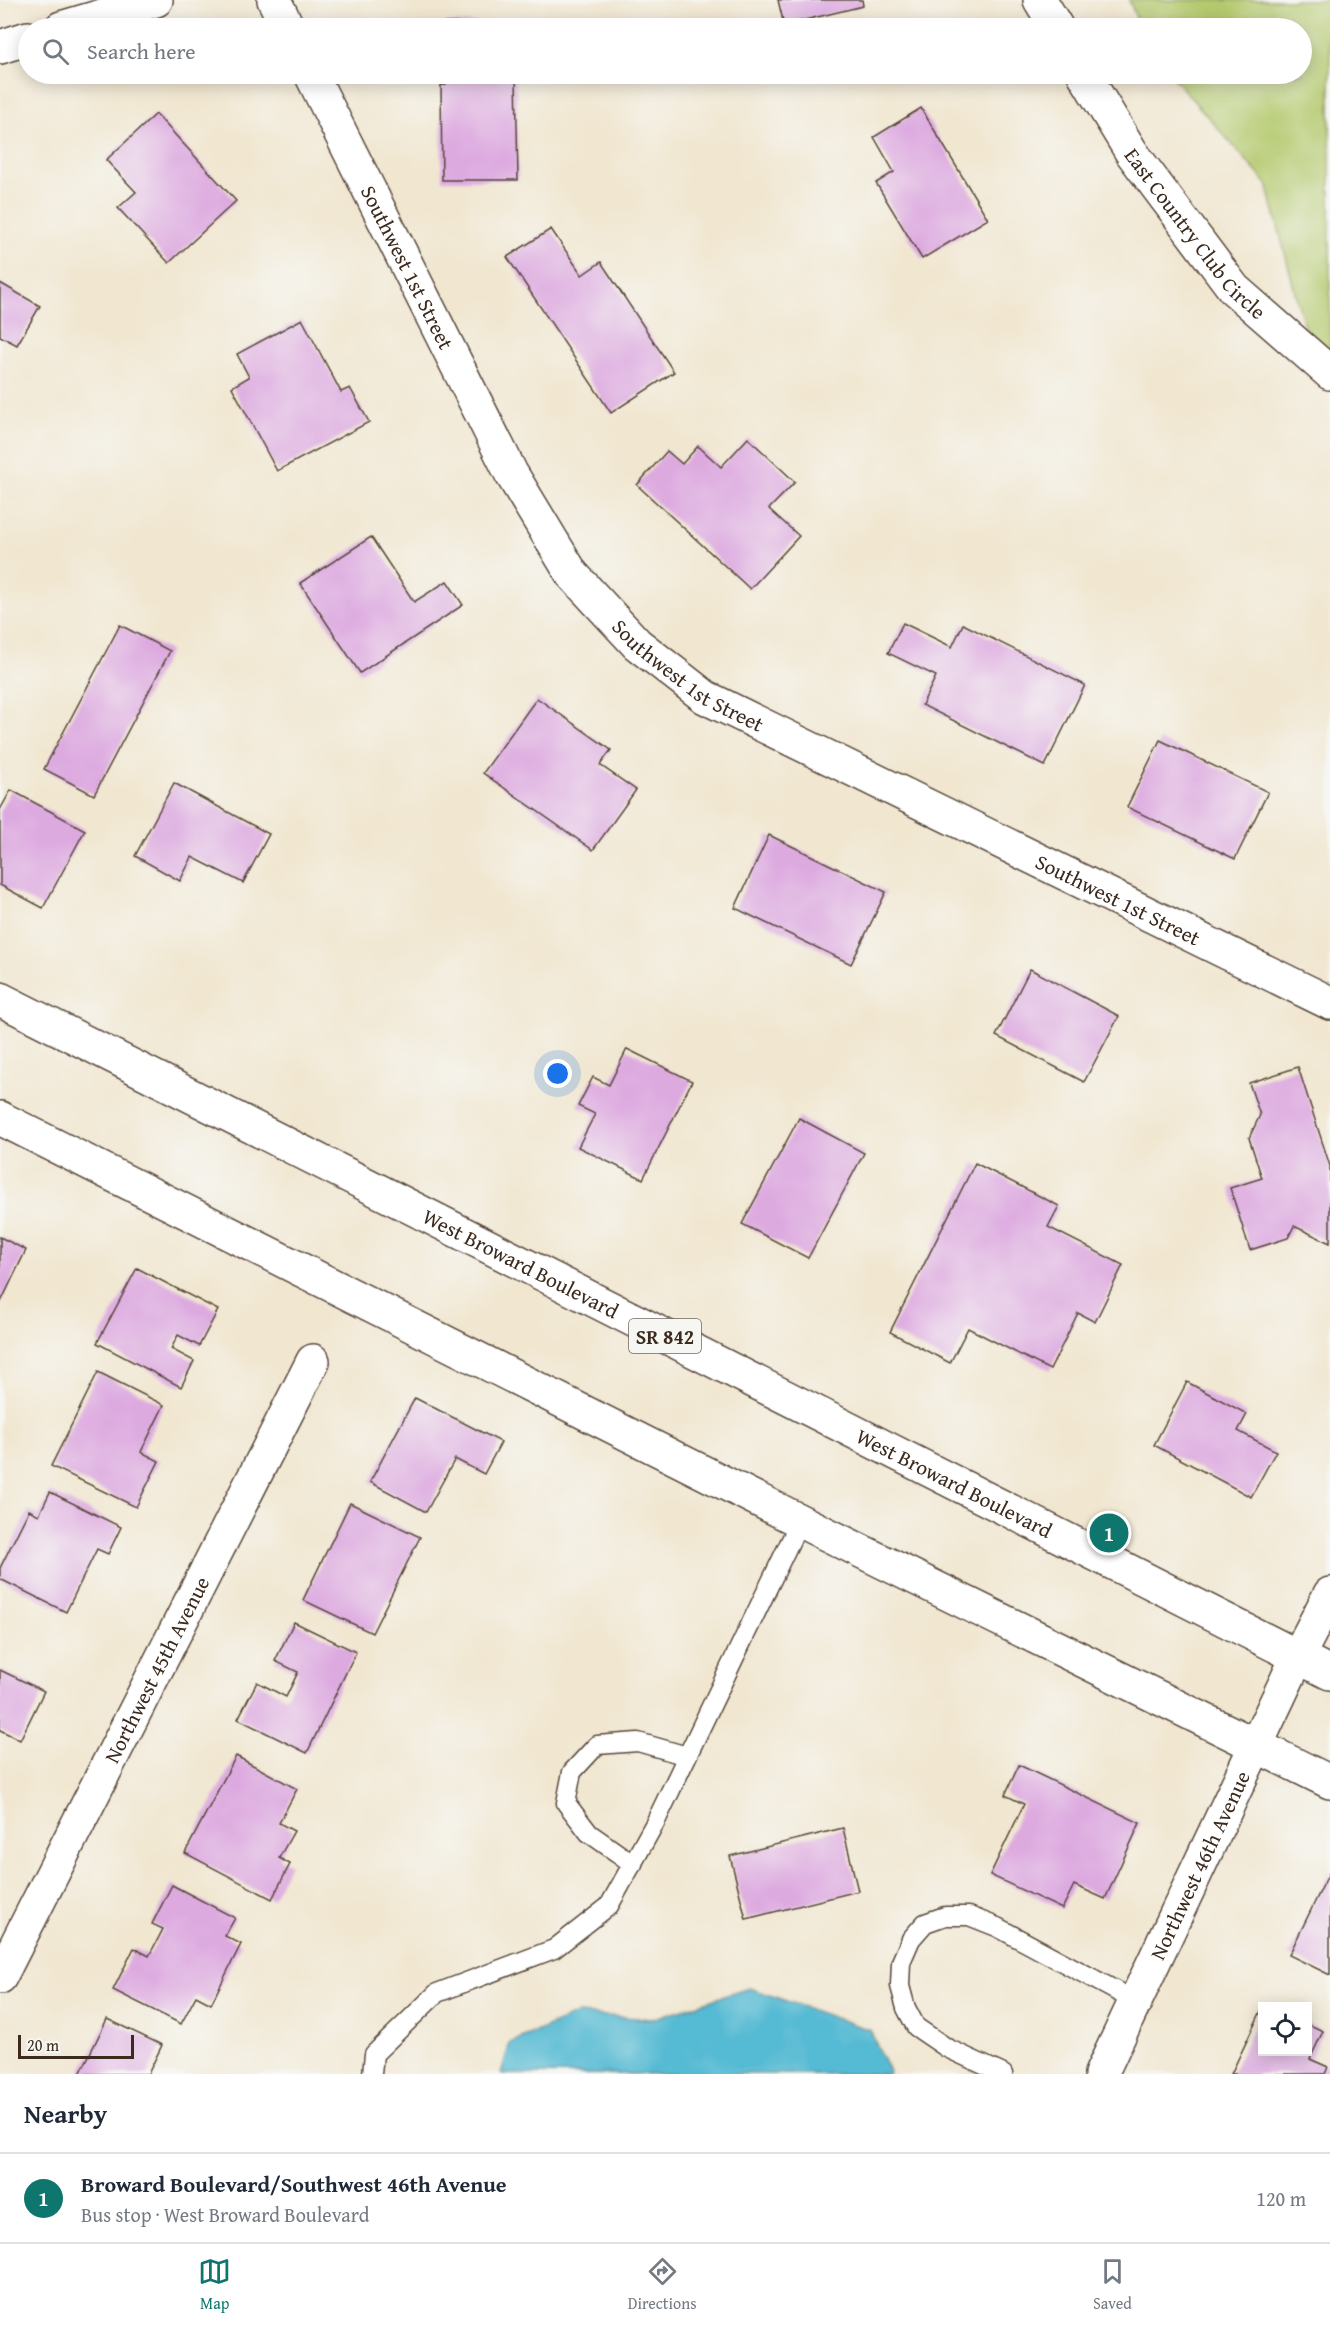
<!DOCTYPE html>
<meta charset="utf-8">
<style>
body{margin:0;font-family:"Gentium Book Plus",serif;background:#f2f2f3;color:#1f2937}
.controls{position:absolute;right:18px;bottom:18px;display:grid;overflow:hidden;border-radius:0px;box-shadow:0 3px 15px #0003}
.controls button{width:54px;height:54px;display:grid;place-items:center;padding:0;border:0;border-bottom:2px solid #e0e1e3;background:#fff;color:#1f2937;font:30px sans-serif}
.scale{position:absolute;left:18px;bottom:15px;width:116px;box-sizing:border-box;padding-left:6px;border:3px solid #3b2a1e;border-top:0;font-size:16px;line-height:21px;white-space:nowrap;color:#3b2a1e;-webkit-text-stroke:4px #f6f6f2;paint-order:stroke}
.you{position:absolute;left:558px;top:1074px;width:21px;height:21px;margin:-15px;border:4px solid #fff;border-radius:50%;background:#1a73e8;box-shadow:0 0 0 9px #1a73e833}
.badge{display:grid;place-items:center;width:39px;height:39px;border-radius:50%;background:#0f766e;color:#fff;font-size:20px;font-weight:700}
.pin{position:absolute;translate:-50% -50%;border:3px solid #fff;box-shadow:0 2px 6px #0006}
.list{margin:0;padding:0;list-style:none}
h2{display:flex;justify-content:space-between;align-items:center;height:78px;margin:0;padding:0 24px;font-size:26px}
h2 small{font-size:20px;font-weight:400;color:#747a83}
.list li{display:grid;grid-template-columns:39px 1fr auto;gap:18px;align-items:center;box-sizing:border-box;height:90px;padding:0 24px;border-top:2px solid #e0e1e3}
.list b{display:block;font-size:22px;white-space:nowrap}
.list p{margin:0;font-size:20px;white-space:nowrap;color:#747a83}
.list em{font-size:20px;font-style:normal;color:#747a83}
.icon{flex:none;width:33px;height:33px;fill:none;stroke:currentColor;stroke-width:2;stroke-linecap:round;stroke-linejoin:round}
.map{position:relative;flex:none;width:1330px;height:2074px;overflow:hidden}
.search{position:absolute;background:#fff;box-shadow:0 3px 15px #0003;left:18px;right:18px;top:18px;height:66px;display:flex;align-items:center;gap:15px;box-sizing:border-box;padding:0 21px;border-radius:33px;color:#747a83;font-size:22px}
.sheet{height:168px;background:#fff}
nav{display:flex;justify-content:space-around;align-items:center;box-sizing:border-box;height:84px;border-top:2px solid #e0e1e3;background:#fff;font-size:16px;color:#747a83}
nav a{display:grid;justify-items:center;gap:3px}
nav .on{color:#0f766e}
.map>svg:first-child{display:block}
.green{fill:#b4c96d;stroke:#787a46;stroke-width:1.5}
.water{fill:#54bad3;stroke:#487278;stroke-width:1.5}
.building{fill:#ddaae0}
.lines{fill:none;stroke-linecap:round;stroke-linejoin:round}
.lane-casing{stroke:#564639;stroke-width:21}
.street-casing{stroke:#564639;stroke-width:36}
.secondary-casing{stroke:#564639;stroke-width:36}
.primary-casing{stroke:#564639;stroke-width:36}
.lane{stroke:#fff;stroke-width:18}
.street{stroke:#fff;stroke-width:33}
.secondary{stroke:#fff;stroke-width:33}
.primary{stroke:#fff;stroke-width:33}
.labels{text-anchor:middle;dominant-baseline:central;stroke-width:5;stroke-linejoin:round;paint-order:stroke}
.shield{fill:#f6f6f2;stroke:#73675e;stroke-width:1.5}
.shield-label{font-size:20px;font-weight:bold;fill:#3b2a1e}
.street-label{font-size:21px;fill:#3b2a1e;stroke:#f6f6f2}
</style>
<div class="map">
<svg width="1330" height="2074" viewBox="0 0 1330 2074">
<rect width="100%" height="100%" fill="#f6f6f2"/>
<filter id="ink" filterUnits="userSpaceOnUse"><feTurbulence type="fractalNoise" baseFrequency=".0167" numOctaves="2"/><feDisplacementMap in="SourceGraphic" scale="12" xChannelSelector="R" yChannelSelector="G"/><feConvolveMatrix kernelMatrix="1 2 1 2 8 2 1 2 1" color-interpolation-filters="sRGB"/></filter>
<filter id="wash" filterUnits="userSpaceOnUse"><feTurbulence type="fractalNoise" baseFrequency=".008" numOctaves="4" result="noise"/><feDisplacementMap in="SourceGraphic" scale="24" xChannelSelector="R" yChannelSelector="G"/><feGaussianBlur stdDeviation="1.35" result="paint"/><feColorMatrix in="noise" values="0 0 0 0 0 0 0 0 0 0 0 0 0 0 0 0 0 1.4 0 .05"/><feComposite in="paint" operator="in"/></filter>
<g filter="url(#wash)">
<rect width="100%" height="100%" fill="#f1e7d1"/>
<path class="green" d="M1129 0H1330V368L1313 361 1267 184 1170 74H1302V28H1140Z"/>
<path class="water" d="M749 1988 870 2030 890 2074H501L510 2043 577 2014 652 2019Z"/>
<g id="blocks">
<g class="building">
<path d="M778 0H862L863 6 784 25Z"/>
<path d="M537 22V28H445V23Z"/>
<path d="M446 74H516L518 180H442L441 85H446Z"/>
<path d="M921 108 988 219 922 259 876 183 894 172 874 137Z"/>
<path d="M156 114 236 201 169 263 118 208 136 192 106 160Z"/>
<path d="M551 229 582 275 601 262 674 372 611 413 507 257Z"/>
<path d="M0 283 40 306 17 345 0 336Z"/>
<path d="M302 319 341 392 350 388 369 422 277 471 232 387 249 377 237 354Z"/>
<path d="M748 438 795 482 769 509 799 536 750 589 637 485 667 451 682 464 698 446 721 467Z"/>
<path d="M371 537 414 602 447 581 463 605 360 673 300 583Z"/>
<path d="M903 623 952 647 963 624 1085 685 1045 766 922 705 936 676 888 653Z"/>
<path d="M120 625 170 651 94 795 44 769Z"/>
<path d="M537 698 611 750 600 765 636 790 593 850 483 773Z"/>
<path d="M1160 740 1268 792 1235 859 1127 807Z"/>
<path d="M174 783 269 834 243 883 192 857 180 881 135 856Z"/>
<path d="M11 790 85 830 43 908 0 885V810Z"/>
<path d="M769 835 886 892 851 964 735 908Z"/>
<path d="M1030 969 1119 1016 1084 1082 996 1036Z"/>
<path d="M627 1049 692 1081 643 1179 578 1147 595 1114 578 1106 593 1077 609 1085Z"/>
<path d="M1298 1067 1330 1166V1243L1294 1226 1288 1238 1250 1250 1230 1188 1262 1178 1249 1138 1260 1115 1249 1083Z"/>
<path d="M799 1118 864 1153 808 1258 742 1224Z"/>
<path d="M975 1163 1059 1206 1048 1227 1123 1265 1095 1322 1078 1313 1050 1370 968 1328 950 1363 890 1332Z"/>
<path d="M0 1237 26 1250 0 1304Z"/>
<path d="M137 1268 218 1310 199 1346 178 1335 171 1349 194 1361 181 1387 97 1343Z"/>
<path d="M98 1372 164 1405 141 1452 159 1461 136 1507 51 1466Z"/>
<path d="M1187 1382 1247 1414 1238 1431 1276 1451 1251 1497 1154 1445Z"/>
<path d="M415 1398 501 1442 484 1474 455 1459 426 1512 370 1482Z"/>
<path d="M50 1492 121 1527 108 1554 97 1549 66 1612 0 1579V1568L29 1510 39 1515Z"/>
<path d="M350 1503 420 1537 372 1633 303 1600Z"/>
<path d="M294 1622 356 1652 307 1753 238 1719 257 1682 286 1697 298 1672 275 1661Z"/>
<path d="M0 1670 44 1691 20 1740 0 1730Z"/>
<path d="M236 1756 297 1789 279 1823 294 1831 279 1858 290 1864 272 1899 185 1853Z"/>
<path d="M1019 1765 1140 1823 1105 1899 1074 1885 1062 1909 990 1875 1024 1804 1005 1795Z"/>
<path d="M843 1828 858 1891 746 1919 730 1856Z"/>
<path d="M1330 1871V1975L1289 1955Z"/>
<path d="M172 1885 235 1918 225 1936 241 1944 211 2004 196 1996 181 2024 113 1990 134 1948 149 1956 163 1929 152 1924Z"/>
<path d="M1262 2009V2052H1308V2024L1323 2031 1310 2059 1328 2067 1325 2074H1231Z"/>
<path d="M107 2019 162 2045 148 2074H80Z"/>
</g>
</g>
</g>
<g filter="url(#ink)">
<use href="#blocks" fill-opacity="0" stroke="#564639" stroke-width="1.5"/>
<g class="lines">
<g class="lane-casing">
<g id="lane">
<path d="M633 1864 589 1833 566 1803 572 1772 597 1745 638 1742 687 1756"/>
<path d="M372 2074 374 2054 437 1993 554 1949 609 1906 656 1821 800 1521"/>
<path d="M1003 2074 947 2048 916 2027 906 2008 900 1986 901 1962 911 1939 925 1923 945 1916H969L997 1927 1135 2001"/>
</g>
</g>
<g class="street-casing">
<g id="street">
<path d="M274 0 288 28"/>
<path d="M1040 0 1057 28"/>
<path d="M61 28 156 0"/>
<path d="M0 47 28 38"/>
<path id="s1" d="M311 74 511 473 572 574 637 644 705 697 1330 1003"/>
<path id="s2" d="M1084 74 1132 153 1234 289 1330 373"/>
<path d="M1298 1656 1330 1594"/>
<path id="s3" d="M0 1977 313 1361"/>
</g>
</g>
<g class="secondary-casing">
<g id="secondary">
<path id="s4" d="M1101 2074 1298 1656"/>
</g>
</g>
<g class="primary-casing">
<g id="primary">
<path id="s5" d="M0 999 1330 1673"/>
<path d="M0 1118 800 1521 1330 1782"/>
</g>
</g>
<use href="#lane" class="lane"/>
<use href="#street" class="street"/>
<use href="#secondary" class="secondary"/>
<use href="#primary" class="primary"/>
</g>
</g>
<g class="labels">
<rect class="shield" x="629" y="1319" width="72" height="34" rx="4.5"/>
<g class="shield-label">
<text x="665" y="1336">SR 842</text>
</g>
<g class="street-label">
<text stroke="none"><textPath href="#s2" startOffset="195">East Country Club Circle</textPath></text>
<text stroke="none"><textPath href="#s1" startOffset="216">Southwest 1st Street</textPath></text>
<text stroke="none"><textPath href="#s1" startOffset="720">Southwest 1st Street</textPath></text>
<text stroke="none"><textPath href="#s1" startOffset="1206">Southwest 1st Street</textPath></text>
<text stroke="none"><textPath href="#s5" startOffset="584">West Broward Boulevard</textPath></text>
<text stroke="none"><textPath href="#s5" startOffset="1070">West Broward Boulevard</textPath></text>
<text stroke="none"><textPath href="#s3" startOffset="345">Northwest 45th Avenue</textPath></text>
<text stroke="none"><textPath href="#s4" startOffset="231">Northwest 46th Avenue</textPath></text>
</g>
</g>
</svg>
<div class="controls">
<button><svg class="icon" aria-label="locate" viewBox="0 0 24 24"><circle cx="12" cy="12" r="6"/><path d="M12 2v4M12 18v4M2 12h4M18 12h4"/></svg></button>
</div>
<div class="scale">20 m</div>
<div class="you"></div>
<div class="pin badge" style="left:1109px;top:1533px">1</div>
<div class="search"><svg class="icon" aria-label="search" viewBox="0 0 24 24"><circle cx="10" cy="10" r="6"/><path d="M15 15l6 6"/></svg>Search here</div>
</div>
<section class="sheet">
<h2>Nearby<small></small></h2>
<ul class="list">
<li><span class="badge">1</span><div><b>Broward Boulevard/Southwest 46th Avenue</b><p>Bus stop · West Broward Boulevard</p></div><em>120 m</em></li>
</ul>
</section>
<nav>
<a class="on"><svg class="icon" aria-label="map" viewBox="0 0 24 24"><path d="M3 6l6-2 6 2 6-2v14l-6 2-6-2-6 2zM9 4v14M15 6v14"/></svg>Map</a>
<a><svg class="icon" aria-label="directions" viewBox="0 0 24 24"><path d="M12 3l9 9-9 9-9-9zM9 14v-3h6M13 9l2 2-2 2"/></svg>Directions</a>
<a><svg class="icon" aria-label="saved" viewBox="0 0 24 24"><path d="M7 4h10v16l-5-4-5 4z"/></svg>Saved</a>
</nav>
